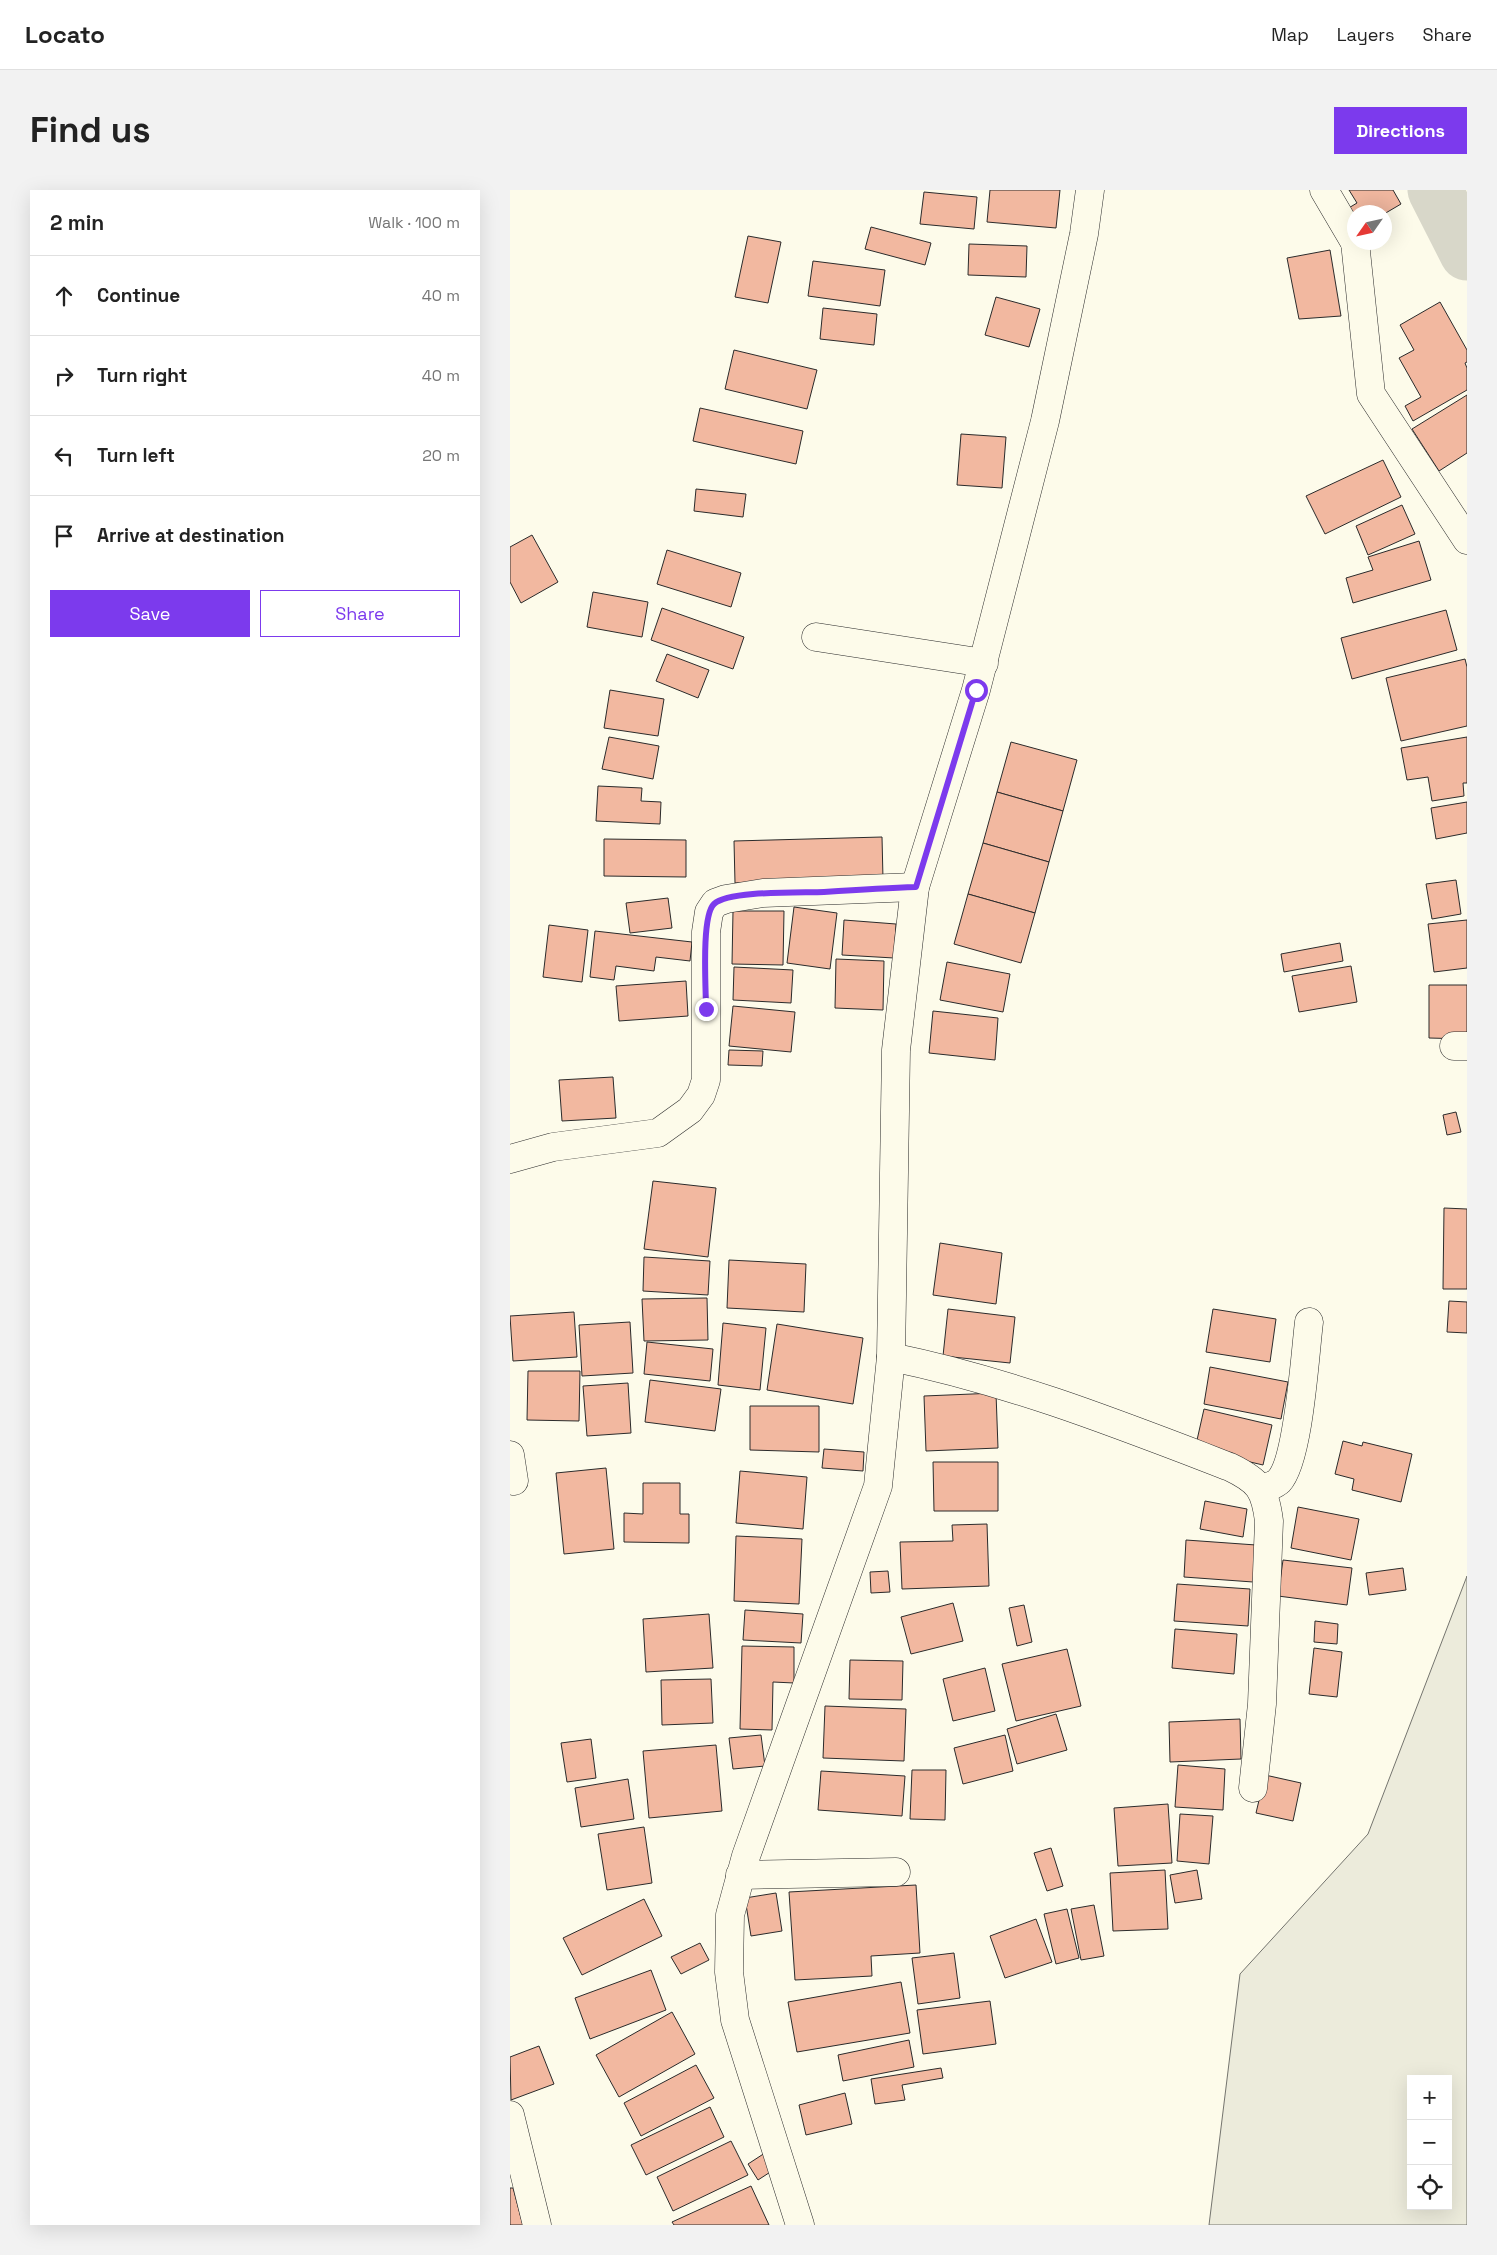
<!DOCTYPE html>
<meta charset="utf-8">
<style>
body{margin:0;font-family:"Space Grotesk",sans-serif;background:#f2f2f2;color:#222}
.controls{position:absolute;right:15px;bottom:15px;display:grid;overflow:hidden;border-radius:0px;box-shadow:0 5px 20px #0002}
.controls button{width:45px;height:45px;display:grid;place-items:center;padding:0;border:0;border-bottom:1px solid #e0e0e0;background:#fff;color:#222;font:25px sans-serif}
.compass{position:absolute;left:837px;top:15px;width:45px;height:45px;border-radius:50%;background:#fff;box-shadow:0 5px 20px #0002;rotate:236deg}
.stop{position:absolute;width:15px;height:15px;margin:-11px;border:4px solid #7c3aed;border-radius:50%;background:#fff}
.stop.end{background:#7c3aed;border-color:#fff;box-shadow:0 1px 5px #0008}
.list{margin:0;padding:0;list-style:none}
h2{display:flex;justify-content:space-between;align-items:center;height:65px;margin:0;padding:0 20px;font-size:21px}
h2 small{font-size:16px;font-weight:400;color:#767676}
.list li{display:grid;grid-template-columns:32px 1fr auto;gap:15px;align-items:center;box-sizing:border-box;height:80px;padding:0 20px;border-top:1px solid #e0e0e0}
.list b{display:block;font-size:19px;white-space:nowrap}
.list em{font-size:16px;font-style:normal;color:#767676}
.actions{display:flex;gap:10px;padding:15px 20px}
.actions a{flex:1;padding:11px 0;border:1px solid #7c3aed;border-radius:0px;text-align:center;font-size:18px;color:#7c3aed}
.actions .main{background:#7c3aed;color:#fff}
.icon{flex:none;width:28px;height:28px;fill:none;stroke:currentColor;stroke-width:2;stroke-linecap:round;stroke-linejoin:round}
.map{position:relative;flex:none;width:957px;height:2035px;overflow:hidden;border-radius:0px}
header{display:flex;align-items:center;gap:30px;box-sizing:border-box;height:70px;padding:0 25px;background:#fff;border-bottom:1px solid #e0e0e0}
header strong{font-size:24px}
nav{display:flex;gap:28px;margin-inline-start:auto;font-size:18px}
.intro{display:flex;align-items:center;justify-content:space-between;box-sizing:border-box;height:120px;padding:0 30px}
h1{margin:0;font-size:35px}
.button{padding:12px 22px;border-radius:0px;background:#7c3aed;color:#fff;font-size:18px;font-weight:700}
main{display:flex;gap:30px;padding:0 30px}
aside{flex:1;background:#fff;border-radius:0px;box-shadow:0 5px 20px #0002}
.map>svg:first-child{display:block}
.green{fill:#ecebdb;stroke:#74746e;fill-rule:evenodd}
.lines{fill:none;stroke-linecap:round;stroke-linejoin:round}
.river{stroke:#d8d7c9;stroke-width:55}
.building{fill:#f2b8a0;stroke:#2b2b2b}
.minor-casing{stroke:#2b2b2b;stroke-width:29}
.minor{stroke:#fdfbea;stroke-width:28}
.route{stroke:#7c3aed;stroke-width:6}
</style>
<header>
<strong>Locato</strong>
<nav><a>Map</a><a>Layers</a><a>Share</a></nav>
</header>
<div class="intro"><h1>Find us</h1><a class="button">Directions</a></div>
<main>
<aside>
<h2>2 min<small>Walk · 100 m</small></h2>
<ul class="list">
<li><svg class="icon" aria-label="ahead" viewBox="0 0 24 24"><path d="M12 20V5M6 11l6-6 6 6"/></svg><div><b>Continue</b></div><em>40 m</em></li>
<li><svg class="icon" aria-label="right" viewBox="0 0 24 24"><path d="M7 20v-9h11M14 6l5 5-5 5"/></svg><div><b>Turn right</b></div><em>40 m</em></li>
<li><svg class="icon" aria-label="left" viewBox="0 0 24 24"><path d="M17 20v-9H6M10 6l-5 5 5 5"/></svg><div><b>Turn left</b></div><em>20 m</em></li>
<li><svg class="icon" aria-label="arrive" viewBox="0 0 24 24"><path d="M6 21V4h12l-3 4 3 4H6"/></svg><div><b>Arrive at destination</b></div></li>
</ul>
<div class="actions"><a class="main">Save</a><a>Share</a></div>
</aside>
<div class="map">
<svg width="957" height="2035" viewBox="0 0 957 2035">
<rect width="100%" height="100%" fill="#fdfbea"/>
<path class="green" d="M957 1386V2035H699L730 1784 858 1644ZM901 1889H938V2016H901Z"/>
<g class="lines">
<path class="river" d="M925 0 957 63"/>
</g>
<g class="building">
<path d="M480 0H550L546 38 477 32Z"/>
<path d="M839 0H883L891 14 874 24 844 22V32L837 19 847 13Z"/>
<path d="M414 2 467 7 464 39 410 34Z"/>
<path d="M361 37 421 53 415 75 355 59Z"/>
<path d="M238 46 271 52 258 113 225 107Z"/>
<path d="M459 54 517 56 516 87 458 85Z"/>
<path d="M820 60 831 126 789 129 777 68Z"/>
<path d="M303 71 375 80 370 116 298 106Z"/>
<path d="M486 107 530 119 519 157 475 145Z"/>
<path d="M930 112 957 160V172L955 173 957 178V200L903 231 895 216 911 207 889 168 904 160 890 135Z"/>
<path d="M313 118 367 124 364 155 310 149Z"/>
<path d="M224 160 307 180 297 219 215 199Z"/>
<path d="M957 205V263L929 281 902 239Z"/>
<path d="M190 218 293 241 286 274 183 251Z"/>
<path d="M451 244 496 247 492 298 447 295Z"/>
<path d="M873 270 891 307 815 344 796 306Z"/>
<path d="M186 299 236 304 233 327 184 321Z"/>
<path d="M892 315 905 344 858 365 846 336Z"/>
<path d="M22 345 48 392 11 413 0 392V357Z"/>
<path d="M909 351 921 390 843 413 836 388 863 380 858 367Z"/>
<path d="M157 360 231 383 221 417 147 394Z"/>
<path d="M83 402 138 412 132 447 77 437Z"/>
<path d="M152 418 234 447 223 479 141 450Z"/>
<path d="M936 420 947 460 842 489 831 448Z"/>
<path d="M157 464 199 480 188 508 146 491Z"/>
<path d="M955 469 957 477V536L891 551 876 488Z"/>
<path d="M100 500 154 509 148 546 94 538Z"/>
<path d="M99 547 149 556 143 589 92 579Z"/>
<path d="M957 547V593H953L954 606 922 611 918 587 897 590 891 558Z"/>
<path d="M501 552 567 570 553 621 487 602Z"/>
<path d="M88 596 132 598 131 611 151 612 150 634 86 631Z"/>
<path d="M487 602 553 621 539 672 473 653Z"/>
<path d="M957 612V643L926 649 921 618Z"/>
<path d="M372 647 373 689 225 693 224 651Z"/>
<path d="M94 649 176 650V687L94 686Z"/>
<path d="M473 653 539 672 525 723 458 704Z"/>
<path d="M946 690 951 724 922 729 916 694Z"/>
<path d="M458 704 525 723 511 773 444 754Z"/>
<path d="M158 708 162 738 120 743 116 713Z"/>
<path d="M284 717 327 723 320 779 277 773Z"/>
<path d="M223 721H274L273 775 222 774Z"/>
<path d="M334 730 386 734 384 768 332 765Z"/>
<path d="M957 730V778L924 782 918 734Z"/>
<path d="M39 735 78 740 72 792 33 787Z"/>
<path d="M85 741 182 752 180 771 146 767 144 781 106 776 104 790 80 787Z"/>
<path d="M830 753 833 771 774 782 771 764Z"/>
<path d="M326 769 374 771 373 820 325 818Z"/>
<path d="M437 772 500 784 493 822 430 810Z"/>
<path d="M841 776 847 812 789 822 782 786Z"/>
<path d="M224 777 283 780 281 813 223 810Z"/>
<path d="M176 791 178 826 109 831 106 796Z"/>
<path d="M919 795H957V849L919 848Z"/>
<path d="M223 816 285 822 281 862 219 856Z"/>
<path d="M423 821 488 828 485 870 419 863Z"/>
<path d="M219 860 253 861 252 876 218 875Z"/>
<path d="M103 887 106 928 52 931 49 890Z"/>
<path d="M946 922 951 942 937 945 933 925Z"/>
<path d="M143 991 206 998 198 1067 134 1059Z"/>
<path d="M934 1018 957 1019V1099H933Z"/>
<path d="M430 1053 492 1063 486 1114 423 1105Z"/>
<path d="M134 1067 200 1071 198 1105 133 1101Z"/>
<path d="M219 1070 296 1074 294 1122 217 1118Z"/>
<path d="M197 1108 198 1150 134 1151 132 1109Z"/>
<path d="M939 1111 957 1112V1143L937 1142Z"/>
<path d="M438 1119 505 1127 500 1173 433 1166Z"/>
<path d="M703 1119 766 1129 760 1172 696 1162Z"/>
<path d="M64 1122 67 1167 3 1171 0 1126Z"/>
<path d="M120 1132 123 1183 72 1186 69 1135Z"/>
<path d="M213 1133 256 1138 250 1200 208 1195Z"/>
<path d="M267 1134 353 1148 343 1214 257 1200Z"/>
<path d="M137 1152 203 1159 200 1191 134 1184Z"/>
<path d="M700 1177 778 1192 771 1229 694 1214Z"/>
<path d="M18 1181H70L69 1231 17 1230Z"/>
<path d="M140 1190 211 1199 205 1241 135 1232Z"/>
<path d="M118 1193 121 1243 77 1246 73 1196Z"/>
<path d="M486 1203 488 1258 416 1261 414 1206Z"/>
<path d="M240 1216H309V1262L240 1260Z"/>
<path d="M694 1219 762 1235 753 1275 685 1259Z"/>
<path d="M833 1251 852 1256 853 1252 902 1264 891 1312 842 1300 844 1289 825 1284Z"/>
<path d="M314 1259 354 1262 353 1281 312 1278Z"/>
<path d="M423 1272H488V1321H424Z"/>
<path d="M96 1278 104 1359 54 1364 46 1283Z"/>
<path d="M230 1281 297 1287 293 1339 226 1333Z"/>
<path d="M133 1293H170V1324H179V1353L114 1352V1323L133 1324Z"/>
<path d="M695 1311 737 1319 733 1347 690 1339Z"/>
<path d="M788 1317 849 1329 841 1370 781 1358Z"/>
<path d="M477 1334 479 1396 392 1399 390 1352 443 1351 442 1335Z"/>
<path d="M226 1346 292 1349 289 1414 224 1411Z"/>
<path d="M676 1350 746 1355 743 1392 674 1387Z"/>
<path d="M773 1370 842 1378 837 1415 768 1406Z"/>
<path d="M893 1378 896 1400 859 1405 856 1383Z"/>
<path d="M378 1381 380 1402 361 1403 360 1382Z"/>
<path d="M667 1394 740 1399 738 1436 664 1431Z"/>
<path d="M443 1413 453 1451 401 1464 391 1427Z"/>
<path d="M514 1415 522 1452 507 1456 499 1418Z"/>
<path d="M235 1420 293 1424 291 1453 233 1450Z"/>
<path d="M199 1424 203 1478 136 1482 133 1429Z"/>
<path d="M805 1431 828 1434 827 1454 804 1452Z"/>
<path d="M665 1439 727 1444 724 1484 662 1478Z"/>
<path d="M232 1456 284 1457V1493L263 1492 262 1540 230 1539Z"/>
<path d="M804 1458 832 1462 827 1507 799 1504Z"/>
<path d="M557 1459 571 1516 506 1531 492 1474Z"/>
<path d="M340 1470 393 1471 392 1510 339 1509Z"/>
<path d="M475 1478 485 1521 443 1531 433 1489Z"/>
<path d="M201 1489 203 1533 152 1535 151 1490Z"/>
<path d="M315 1516 396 1519 394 1571 313 1568Z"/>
<path d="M546 1524 557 1560 507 1574 497 1539Z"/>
<path d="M730 1529 731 1569 660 1572 659 1532Z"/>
<path d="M251 1545 255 1576 223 1579 219 1548Z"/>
<path d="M495 1545 503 1581 453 1594 444 1558Z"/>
<path d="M81 1549 86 1588 57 1592 51 1553Z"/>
<path d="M206 1555 212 1621 139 1628 133 1561Z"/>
<path d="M668 1575 715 1579 713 1620 665 1617Z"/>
<path d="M402 1580H436L435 1630 400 1629Z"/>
<path d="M311 1581 395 1586 392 1626 308 1620Z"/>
<path d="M755 1585 791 1593 783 1631 746 1623Z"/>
<path d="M118 1589 124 1629 71 1637 65 1598Z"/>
<path d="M658 1614 662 1673 608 1676 604 1618Z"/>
<path d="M670 1624 703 1626 699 1674 667 1671Z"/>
<path d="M134 1637 142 1693 97 1700 88 1644Z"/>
<path d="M541 1658 553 1696 537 1701 524 1663Z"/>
<path d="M655 1680 658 1739 603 1741 600 1683Z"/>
<path d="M687 1680 692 1709 665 1713 660 1685Z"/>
<path d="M406 1695 410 1763 361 1766 362 1786 285 1790 279 1702Z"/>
<path d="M266 1703 272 1741 241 1746 235 1708Z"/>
<path d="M134 1709 152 1746 72 1785 53 1748Z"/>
<path d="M584 1715 594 1766 571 1770 561 1719Z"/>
<path d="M557 1719 569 1768 546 1774 534 1724Z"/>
<path d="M526 1729 542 1772 495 1788 480 1746Z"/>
<path d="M190 1753 199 1770 171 1784 161 1767Z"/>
<path d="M444 1763 450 1808 408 1814 402 1768Z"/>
<path d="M141 1780 156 1820 80 1849 65 1808Z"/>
<path d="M391 1792 400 1843 287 1862 278 1812Z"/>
<path d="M480 1811 486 1854 413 1864 407 1820Z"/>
<path d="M162 1822 185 1864 109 1907 86 1865Z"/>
<path d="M399 1850 404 1877 333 1891 328 1865Z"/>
<path d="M29 1856 44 1894 1 1910 0 1867Z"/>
<path d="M186 1875 204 1908 131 1946 114 1913Z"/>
<path d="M431 1878 433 1888 392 1895 395 1910 365 1914 361 1889Z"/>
<path d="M335 1903 342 1934 296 1945 289 1915Z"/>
<path d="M200 1917 214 1947 136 1985 121 1955Z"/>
<path d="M221 1951 238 1985 163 2021 147 1987Z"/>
<path d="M258 1961 268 1977 248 1990 238 1974Z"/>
<path d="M241 1996 259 2035H164L162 2032Z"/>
<path d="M0 1998H3L13 2035H0Z"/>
</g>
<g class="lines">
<g class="minor-casing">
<g id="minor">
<path d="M814 0 844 51"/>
<path d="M845 52 861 204 957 350"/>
<path d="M306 447 474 473"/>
<path d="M944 856H957"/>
<path d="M0 969 43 957 148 943 180 920 191 905 196 890V742L199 722 205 713 216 709 253 703 405 697"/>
<path d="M381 1167C499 1191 608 1234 720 1277 749 1291 755 1299 759 1331L752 1514 743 1598"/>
<path d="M0 1265 4 1291"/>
<path d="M752 1300C757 1297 765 1295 769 1291 789 1270 795 1163 799 1132"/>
<path d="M230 1685 386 1682"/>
<path d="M0 1925 27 2035"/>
<path d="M290 2035 225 1830 219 1782 220 1725 236 1666 368 1296 381 1167 386 860 405 697 466 500 535 231 574 44 580 0"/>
</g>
</g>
<use href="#minor" class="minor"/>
</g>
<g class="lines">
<path class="route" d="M196 819C196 799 191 726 204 714 219 700 292 703 314 702 344 700 375 698 406 697L466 500"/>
</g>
</svg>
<div class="controls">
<button>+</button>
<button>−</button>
<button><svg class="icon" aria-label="locate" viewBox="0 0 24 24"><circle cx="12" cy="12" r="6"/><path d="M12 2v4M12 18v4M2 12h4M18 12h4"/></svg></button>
</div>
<svg class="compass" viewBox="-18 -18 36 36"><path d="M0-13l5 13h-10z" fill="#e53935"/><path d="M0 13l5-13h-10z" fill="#767676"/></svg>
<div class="stop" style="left:466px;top:500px"></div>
<div class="stop end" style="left:196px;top:819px"></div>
</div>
</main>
